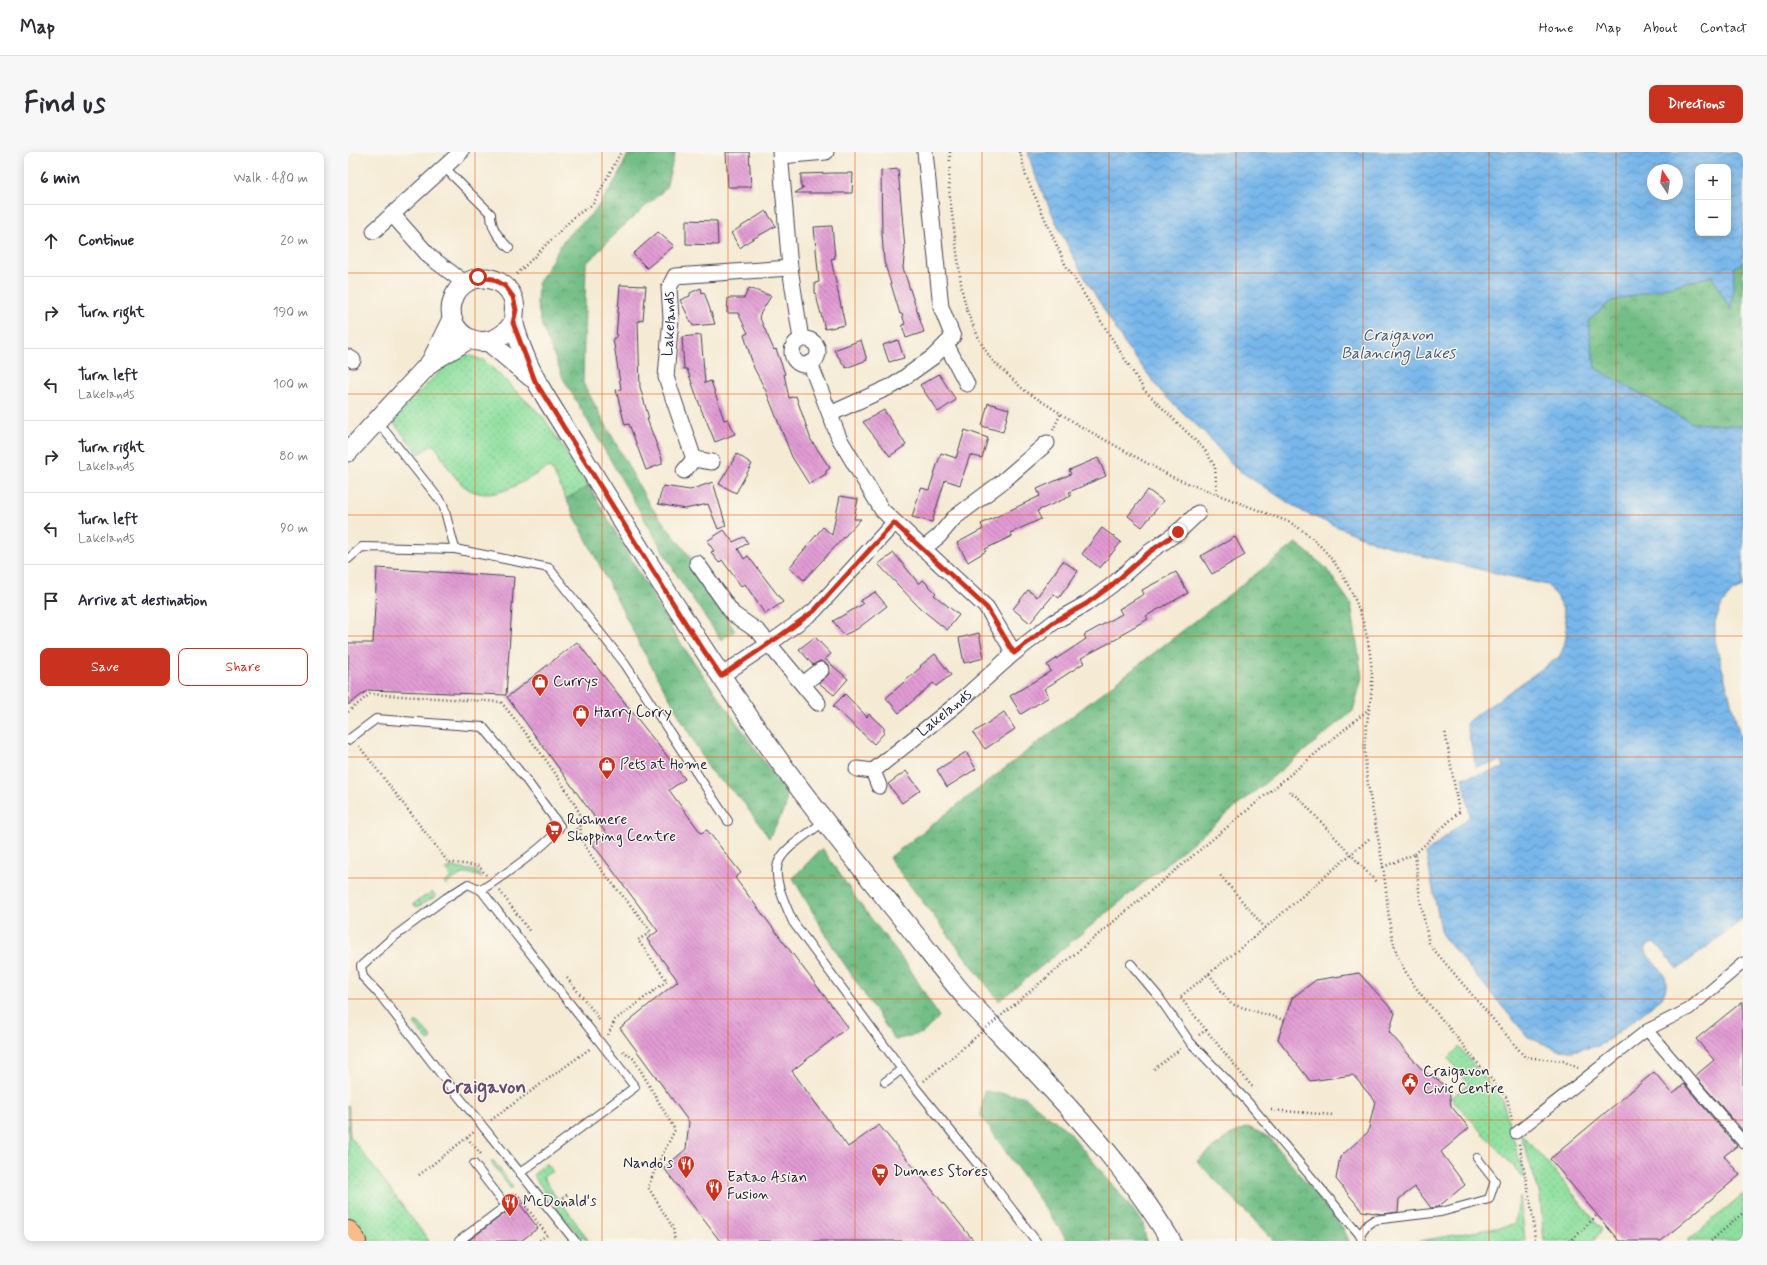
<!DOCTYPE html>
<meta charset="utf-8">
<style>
body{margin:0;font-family:Mynerve,sans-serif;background:#f7f7f7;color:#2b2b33}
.controls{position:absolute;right:12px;top:12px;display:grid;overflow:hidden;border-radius:8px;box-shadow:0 2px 10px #0003}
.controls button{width:36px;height:36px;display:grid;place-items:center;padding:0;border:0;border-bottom:1px solid #e1e1e2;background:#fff;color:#2b2b33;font:20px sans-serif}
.compass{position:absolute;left:1299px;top:12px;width:36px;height:36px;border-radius:50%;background:#fff;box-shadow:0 2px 10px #0003;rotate:347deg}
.stop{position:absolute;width:12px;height:12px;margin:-9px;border:3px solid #c8321e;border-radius:50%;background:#fff}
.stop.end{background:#c8321e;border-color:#fff;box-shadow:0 1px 4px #0008}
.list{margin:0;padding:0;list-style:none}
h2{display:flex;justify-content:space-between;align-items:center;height:52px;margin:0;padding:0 16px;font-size:17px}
h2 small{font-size:13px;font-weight:400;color:#7c7c81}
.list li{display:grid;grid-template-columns:26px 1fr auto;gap:12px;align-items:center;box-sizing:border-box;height:72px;padding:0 16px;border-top:1px solid #e1e1e2}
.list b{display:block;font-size:15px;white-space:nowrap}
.list p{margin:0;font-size:13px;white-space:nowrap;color:#7c7c81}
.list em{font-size:13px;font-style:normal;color:#7c7c81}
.actions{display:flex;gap:8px;padding:12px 16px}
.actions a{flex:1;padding:9px 0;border:1px solid #c8321e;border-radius:8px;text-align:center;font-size:14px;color:#c8321e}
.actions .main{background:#c8321e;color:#fff}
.icon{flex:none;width:22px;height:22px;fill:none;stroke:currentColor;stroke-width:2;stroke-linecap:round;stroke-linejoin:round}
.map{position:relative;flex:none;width:1395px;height:1089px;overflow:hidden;border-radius:8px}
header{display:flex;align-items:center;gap:24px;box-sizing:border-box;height:56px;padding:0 20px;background:#fff;border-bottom:1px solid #e1e1e2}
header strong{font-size:19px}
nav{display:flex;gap:22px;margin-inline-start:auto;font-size:14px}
.intro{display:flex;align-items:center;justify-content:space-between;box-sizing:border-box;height:96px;padding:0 24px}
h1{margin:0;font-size:28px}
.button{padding:10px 18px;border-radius:8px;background:#c8321e;color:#fff;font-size:14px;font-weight:700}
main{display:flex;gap:24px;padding:0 24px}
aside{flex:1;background:#fff;border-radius:8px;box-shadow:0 2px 10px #0003}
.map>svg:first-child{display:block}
.grass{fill:url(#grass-dots);stroke:#58816d}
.forest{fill:url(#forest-crowns);stroke:#4a7060}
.water{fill:url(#water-waves);stroke:#4c6c92;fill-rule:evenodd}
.building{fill:url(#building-back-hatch)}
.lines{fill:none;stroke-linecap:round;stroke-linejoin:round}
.service-casing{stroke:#424052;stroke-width:10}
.pedestrian-casing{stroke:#424052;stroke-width:13}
.minor-casing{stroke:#424052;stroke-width:17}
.tertiary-casing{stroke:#424052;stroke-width:21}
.trunk-casing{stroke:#424052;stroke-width:24}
.path{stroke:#424052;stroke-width:2.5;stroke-dasharray:1 3;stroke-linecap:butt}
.service{stroke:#fff;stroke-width:8}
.pedestrian{stroke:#fff;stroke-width:11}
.minor{stroke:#fff;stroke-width:15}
.tertiary{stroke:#fff;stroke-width:19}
.trunk{stroke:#f8bd89;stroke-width:22}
.path-bridge{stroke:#424052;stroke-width:2.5;stroke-dasharray:1 3;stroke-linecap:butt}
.route{stroke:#c8321e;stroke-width:5}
.grid{fill:none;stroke:#e8590c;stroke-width:1;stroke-opacity:0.55}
.labels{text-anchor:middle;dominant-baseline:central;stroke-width:3;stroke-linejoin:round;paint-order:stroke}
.street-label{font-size:15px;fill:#22223b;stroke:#fbf7ec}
.poi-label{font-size:15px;fill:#22223b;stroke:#fbf7ec;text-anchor:start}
.water-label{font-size:16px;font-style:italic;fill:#405678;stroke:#fbf7ec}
.district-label{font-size:19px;font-weight:bold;fill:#654c70;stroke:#fbf7ec}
</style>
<header>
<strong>Map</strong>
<nav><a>Home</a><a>Map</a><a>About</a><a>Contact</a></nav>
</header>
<div class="intro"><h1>Find us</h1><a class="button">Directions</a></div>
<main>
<aside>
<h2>6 min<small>Walk · 480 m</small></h2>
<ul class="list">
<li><svg class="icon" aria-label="ahead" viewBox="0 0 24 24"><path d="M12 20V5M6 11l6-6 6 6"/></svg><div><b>Continue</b></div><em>20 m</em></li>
<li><svg class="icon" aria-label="right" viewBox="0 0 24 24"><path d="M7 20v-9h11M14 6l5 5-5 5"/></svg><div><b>Turn right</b></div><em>190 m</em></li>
<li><svg class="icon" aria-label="left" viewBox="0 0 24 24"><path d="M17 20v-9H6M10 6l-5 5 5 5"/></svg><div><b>Turn left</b><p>Lakelands</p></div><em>100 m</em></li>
<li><svg class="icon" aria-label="right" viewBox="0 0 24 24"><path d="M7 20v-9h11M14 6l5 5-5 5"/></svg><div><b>Turn right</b><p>Lakelands</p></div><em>80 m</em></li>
<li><svg class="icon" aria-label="left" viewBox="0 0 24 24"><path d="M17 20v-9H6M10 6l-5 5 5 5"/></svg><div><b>Turn left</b><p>Lakelands</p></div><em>90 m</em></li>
<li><svg class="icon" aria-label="arrive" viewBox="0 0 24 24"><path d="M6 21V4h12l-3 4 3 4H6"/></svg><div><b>Arrive at destination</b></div></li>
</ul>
<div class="actions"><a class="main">Save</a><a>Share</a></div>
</aside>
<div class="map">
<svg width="1395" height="1089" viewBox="0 0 1395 1089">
<defs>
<pattern id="grass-dots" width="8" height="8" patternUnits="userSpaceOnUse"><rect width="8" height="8" fill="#8fe09f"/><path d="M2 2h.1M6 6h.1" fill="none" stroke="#7bc08a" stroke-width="1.8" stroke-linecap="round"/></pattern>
<pattern id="forest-crowns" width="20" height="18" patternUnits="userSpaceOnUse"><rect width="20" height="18" fill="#73be86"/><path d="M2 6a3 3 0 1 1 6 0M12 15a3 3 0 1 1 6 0" fill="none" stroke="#5e9a6f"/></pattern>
<pattern id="water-waves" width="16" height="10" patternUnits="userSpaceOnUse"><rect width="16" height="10" fill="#77b6ea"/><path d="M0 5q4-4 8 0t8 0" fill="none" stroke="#6194bf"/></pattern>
<pattern id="building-back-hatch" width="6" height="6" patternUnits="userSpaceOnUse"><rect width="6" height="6" fill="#e19bd3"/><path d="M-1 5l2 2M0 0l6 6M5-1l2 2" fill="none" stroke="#b67eac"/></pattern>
</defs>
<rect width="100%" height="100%" fill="#fbf7ec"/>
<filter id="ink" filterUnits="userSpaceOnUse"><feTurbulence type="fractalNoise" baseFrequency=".025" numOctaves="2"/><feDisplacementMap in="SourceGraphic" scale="8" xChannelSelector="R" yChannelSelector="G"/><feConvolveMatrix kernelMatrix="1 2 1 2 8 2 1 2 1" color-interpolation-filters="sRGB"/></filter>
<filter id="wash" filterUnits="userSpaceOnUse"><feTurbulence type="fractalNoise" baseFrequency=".012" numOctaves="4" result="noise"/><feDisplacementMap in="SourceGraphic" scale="16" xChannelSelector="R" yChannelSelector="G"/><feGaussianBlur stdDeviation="0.9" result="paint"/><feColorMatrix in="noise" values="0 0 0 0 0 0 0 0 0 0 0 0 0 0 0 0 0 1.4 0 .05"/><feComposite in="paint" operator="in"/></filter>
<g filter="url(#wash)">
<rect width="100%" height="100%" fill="#f5ebd5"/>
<g class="grass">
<path d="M109 202H117L137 209 195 265 241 334 218 347 206 321 201 315C171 331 136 360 108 326 99 316 93 303 86 292L71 302 43 268Z"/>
<path d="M102 715 128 719 134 726C117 718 113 721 98 733L96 731 104 725 98 717Z"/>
<path d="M84 740 88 744 69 755 65 752Z"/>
<path d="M70 870 84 887 80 889 66 872Z"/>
<path d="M1111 895 1154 947 1177 1027 1103 946 1120 932 1100 906Z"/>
<path d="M0 953 2 984 81 1089H19L0 1065Z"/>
<path d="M1172 981 1206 1018 1254 1078 1245 1089H1196L1192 1043Z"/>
<path d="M145 1008 165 1035 163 1037 143 1010Z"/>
<path d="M198 1011 205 1019 195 1025 210 1048 205 1051 185 1023Z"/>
<path d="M1395 1042V1084L1390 1089H1339Z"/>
<path d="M1172 1045 1177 1089H1071L1166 1073Z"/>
<path d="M214 1051 240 1088 233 1085 207 1055Z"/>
</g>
<g class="forest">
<path d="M281 0H327L318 36 270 79 238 112 235 231 301 352 340 402 363 442 387 479 373 488 330 425 215 226 194 174 189 151 190 132 217 86 247 59 269 26Z"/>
<path d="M1395 111V274L1344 271 1247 216 1240 169 1263 149 1364 124Z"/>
<path d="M241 334 327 483 439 642 437 656 421 686 393 647 363 620 295 499 218 347Z"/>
<path d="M948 391 977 415 1003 452 1014 525 1005 559 651 849 541 706Z"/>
<path d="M474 696 512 752 562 817 591 865 575 881 547 888 487 798 445 726Z"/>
<path d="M636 939 675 944 720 979 795 1070 798 1089H720L633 964Z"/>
<path d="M900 975 921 985 995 1076 1001 1089H926L849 1009 882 983Z"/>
</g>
<path class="water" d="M680 0H1395V111L1387 115 1383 159 1364 124 1263 149 1240 169 1247 216 1344 271 1395 274V435L1385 439 1374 452 1367 470V489L1395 595V767L1330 817 1308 791C1283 794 1311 814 1316 822 1320 831 1318 838 1314 846L1263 886 1250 894 1223 899 1210 898 1180 885 1094 783 1078 701 1122 664 1115 626 1156 616 1154 609 1128 615 1119 574 1120 569 1211 505C1225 481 1218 451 1199 433L1075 404 1023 389 955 360 887 316 857 281 816 243 778 194 731 116 707 68 685 18ZM1350 15H1380V81H1350ZM1305 18H1329V42H1305Z"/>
<g id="blocks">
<g class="building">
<path d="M378 0H401L403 35H380Z"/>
<path d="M550 17 557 96 555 116 576 180 558 186 554 173 557 172 554 162H552L536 109 534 82 533 19Z"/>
<path d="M485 21H505L504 41H447L456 35H453V22Z"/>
<path d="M418 59 428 74 401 89 392 96 383 81Z"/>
<path d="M338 68 369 69 370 93 338 92Z"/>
<path d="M484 74 487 106 483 107 497 173 477 177 467 140V131L471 130 466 75Z"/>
<path d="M310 80 326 94 299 116 285 102Z"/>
<path d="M272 133 298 134 295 168 290 169 292 235 301 267H299L314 307V312L298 318 281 272 277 273 268 238 273 237 265 186H268Z"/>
<path d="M353 136 354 141 356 140 367 172 345 174 332 148 342 144V141Z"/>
<path d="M401 136 423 144 411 164 426 198 428 197 437 222H436L441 246 448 244 463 288 482 316 478 319V322L461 332 444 305 418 239 406 216 396 183 400 181 390 161H379L380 146H396Z"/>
<path d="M353 183 357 231 363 229 376 268 380 267 387 282 367 290 357 265H356L339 217H336L334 185Z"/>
<path d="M513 188 519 208 498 216 486 198Z"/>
<path d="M550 188 556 206 541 210 535 193Z"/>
<path d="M591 222 608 248 590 260 572 233Z"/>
<path d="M640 251 661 257 655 280 634 274Z"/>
<path d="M536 258 558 293 542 304 515 270Z"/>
<path d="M617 278 640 286 634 306 622 303 612 333 597 328 584 370 564 365 573 336 581 338 593 301 608 306Z"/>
<path d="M389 302 404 312 388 341 371 332Z"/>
<path d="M750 306 758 324 721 340 723 344 689 359 693 367 662 381 664 384 637 397 638 399 620 410 609 391 635 377 633 372 692 344 689 337 723 322 721 318Z"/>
<path d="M365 330 378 374 370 377 360 352 337 357 310 352 315 334 342 338Z"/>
<path d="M800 338 815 349 794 375 780 364Z"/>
<path d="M492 344 510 347 506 367H513L456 428 441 416 475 375 484 383Z"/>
<path d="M754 376 773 390 752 416 734 402Z"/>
<path d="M376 378 385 390 396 385 400 391 390 397 396 407 400 404 435 450 417 462 397 432 393 434 374 408 371 411 363 400 366 399 359 389Z"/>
<path d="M887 385 897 403 864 422 853 404Z"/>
<path d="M546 401 571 432 575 428 588 441 586 443 611 463 599 478 572 456 530 412Z"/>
<path d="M715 409 730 419 711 446 706 442 682 471 665 457 680 438 689 445Z"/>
<path d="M29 416 166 425 158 543 20 538 0 553V491H25Z"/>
<path d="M828 420 840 441 798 464 800 467 773 482 774 484 733 506 736 511 696 537 701 545 673 562 662 544 703 519 699 513 738 487 736 483 774 462 771 457 796 442 794 438Z"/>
<path d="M527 440 539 454 509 477 496 483 485 469 515 452 512 449Z"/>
<path d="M631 481 636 506 616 511 611 486Z"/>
<path d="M467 485 483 502 477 507 500 527 486 543 471 531 481 522 480 513 472 509 465 513 451 497Z"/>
<path d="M229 490 337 627 321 638 353 681 359 678 393 721 387 726 500 875 444 919 500 995 531 973 626 1089H372L316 1016 338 997 341 970 272 876 330 829 299 787 310 779 244 691 258 681 159 545Z"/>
<path d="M587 502 603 523 588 534 585 531 551 561 538 546 573 515 572 514Z"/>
<path d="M497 542 519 565 521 562 536 576V581L526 592 485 554Z"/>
<path d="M656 560 667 577 637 597 625 581Z"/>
<path d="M618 600 628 617 599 635 589 618Z"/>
<path d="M558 619 572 638 554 651 540 632Z"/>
<path d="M1011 821 1047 861 1041 880 1076 920 1089 927 1101 938 1103 954 1121 976 1093 1000 1117 1033 1090 1055 1083 1056 1067 1035 1051 1047 1050 1060 1034 1062 1014 1059 988 1027 992 1005 1020 980 1027 949 1005 923 962 929 930 887 944 846 968 828Z"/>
<path d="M1395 849V979L1347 924 1366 908 1348 887Z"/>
<path d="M1306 920 1325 942 1336 932 1389 994 1376 1004 1392 1023 1313 1089H1271L1202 1007Z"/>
<path d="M168 1047 190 1076 173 1089H120L161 1058 163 1054 162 1051Z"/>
</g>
</g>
</g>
<g filter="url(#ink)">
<use href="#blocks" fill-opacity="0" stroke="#424052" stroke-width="1"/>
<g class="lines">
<g class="service-casing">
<g id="service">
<path d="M96 15 143 62C143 77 151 86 161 96"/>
<path d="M29 269 95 352 107 397"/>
<path d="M0 407 14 395 107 397 201 416 277 512 380 669"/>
<path d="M0 588 28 567 135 575 176 625 212 674C206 689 149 728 133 738L287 935 172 1021"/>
<path d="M477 669C425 707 416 706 445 770L567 935 631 1014 688 1089"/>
<path d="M133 738 120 732 98 746 43 787 13 814 15 825 32 843 99 930 227 1089"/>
<path d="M783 812 810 844 842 890 899 949 1012 1083 1014 1089"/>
<path d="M537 930 554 917"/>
<path d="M1012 1083 1020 1072 1026 1068 1093 1060 1141 1047 1147 1029 1129 1006"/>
<path d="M111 1089 158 1054 126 1012"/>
</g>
</g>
<g class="pedestrian-casing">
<g id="pedestrian">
<path d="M1299 878 1395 990"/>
<path d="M1168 981 1299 878 1341 857 1395 811"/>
</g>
</g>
<g class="minor-casing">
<g id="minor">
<path d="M432 0 442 116 453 187"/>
<path d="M433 4 478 0"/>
<path d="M44 62 82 105 117 131"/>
<path d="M26 79 113 0"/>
<circle cx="457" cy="200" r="13"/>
<path d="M598 192 619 232"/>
<path d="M0 205 5 208"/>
<path d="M462 211 491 286 534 358 639 456 666 501"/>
<path d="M482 262 546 233 585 205 605 185 593 155 577 0"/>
<path id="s1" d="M346 307 318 225 323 166 321 136 327 124 442 116"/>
<path d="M336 319 346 307 364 310"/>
<path d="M575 397 591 384 606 366 654 330 699 291"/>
<path d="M349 411 385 462 411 480 470 551"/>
<path d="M373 524 432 484 466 459 546 371"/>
<path d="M455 532 473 518"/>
<path d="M509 617 525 619 531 634"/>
<path id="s2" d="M525 619 609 552 666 501 706 470 738 452 764 433 800 401 830 380 850 361"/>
</g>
</g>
<g class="tertiary-casing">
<g id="tertiary">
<path d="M165 171C140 209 91 182 106 145 116 120 153 120 164 144 170 155 163 165 167 176 174 201 186 227 200 249 273 367 345 486 425 600 466 658 512 714 557 770 578 796 598 823 620 848 691 925 769 999 823 1089"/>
<path d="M141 190 183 225"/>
<path d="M83 210 104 167"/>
<path d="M0 300 83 210 121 187"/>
</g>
</g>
<g class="trunk-casing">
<path id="trunk" d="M0 1080 7 1089"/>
</g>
<g class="path">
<path d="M602 0 601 38 614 139 620 162 633 191 643 207 676 238 732 274 824 325 941 370C996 400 1025 472 1024 533 1023 557 1015 579 1017 604 1019 641 1030 678 1035 716 1040 744 1039 774 1049 802 1059 828 1079 850 1097 871 1117 896 1138 921 1159 946L1164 968"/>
<path d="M672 0 678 24 717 112 797 239 857 298 867 315 869 344"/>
<path d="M169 122 227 64 245 52 273 0"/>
<path d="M705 278 713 261"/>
<path d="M0 560 22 542 153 550C181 585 209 620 231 660 235 668 230 680 235 690 253 723 282 749 303 780L290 788 319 829 267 868 260 883"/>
<path d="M11 594 100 710 131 714 138 723"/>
<path d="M941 639 952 647 1029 731"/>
<path d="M222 682 232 674"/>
<path d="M1067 702 1111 660 1097 579"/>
<path d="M1035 715 1067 702 1072 747 1081 792 1177 905 1215 909 1230 916"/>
<path d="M152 739 182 780"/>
<path d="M917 776 1022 686"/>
<path d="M861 822 883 852 936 868"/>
<path d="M219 826 247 861 251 868"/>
<path d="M698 826 1021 557"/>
<path d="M858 878 906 937"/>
<path d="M851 883 858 878 832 845 917 776 872 723"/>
<path d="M275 899 286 907 327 978 309 1013 300 1035 325 1076 327 1089"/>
<path d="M806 917 834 896"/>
<path d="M576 929 623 889"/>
<path d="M923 958 986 963"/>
<path d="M143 968 243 896"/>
<path d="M119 986 133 1002"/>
<path d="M1171 992 1185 1064 1187 1089"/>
<path d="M71 1023 126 980"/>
<path d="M164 1043 169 1042 199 1083 190 1089"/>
<path d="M209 1051 220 1042"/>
<path d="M1221 1089 1226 1086 1248 1064"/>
<path d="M1363 1089 1395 1061"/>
</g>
<use href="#service" class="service"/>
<use href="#pedestrian" class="pedestrian"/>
<use href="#minor" class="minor"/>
<use href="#tertiary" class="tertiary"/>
<use href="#trunk" class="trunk"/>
<path class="path-bridge" d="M623 889 698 826"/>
</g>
</g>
<g class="lines" filter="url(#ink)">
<path class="route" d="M130 125 145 127 157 134 165 145 168 158 165 171 187 229 338 472 373 524 432 484 466 459 546 371 639 456 666 501 706 470 738 452 764 433 800 401 830 380"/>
</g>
<path class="grid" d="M127 0V1089M254 0V1089M380 0V1089M507 0V1089M634 0V1089M761 0V1089M888 0V1089M1015 0V1089M1141 0V1089M1268 0V1089M0 121H1395M0 242H1395M0 363H1395M0 484H1395M0 605H1395M0 726H1395M0 847H1395M0 968H1395"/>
<defs>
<g id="shop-pin" transform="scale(0.9)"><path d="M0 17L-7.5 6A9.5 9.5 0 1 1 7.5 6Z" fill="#c8321e" stroke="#fbf7ec"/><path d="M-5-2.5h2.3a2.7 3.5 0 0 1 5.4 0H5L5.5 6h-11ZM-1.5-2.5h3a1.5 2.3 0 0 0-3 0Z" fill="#fff"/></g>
<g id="supermarket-pin" transform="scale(0.9)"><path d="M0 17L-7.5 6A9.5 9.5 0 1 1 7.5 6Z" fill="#c8321e" stroke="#fbf7ec"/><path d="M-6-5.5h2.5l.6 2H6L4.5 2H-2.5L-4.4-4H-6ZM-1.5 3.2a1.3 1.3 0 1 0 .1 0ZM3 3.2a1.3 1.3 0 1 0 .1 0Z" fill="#fff"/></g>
<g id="civic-pin" transform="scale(0.9)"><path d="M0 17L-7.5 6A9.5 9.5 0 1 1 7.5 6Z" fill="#c8321e" stroke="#fbf7ec"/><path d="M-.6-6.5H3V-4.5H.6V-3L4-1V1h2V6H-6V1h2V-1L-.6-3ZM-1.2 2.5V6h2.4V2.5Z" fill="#fff"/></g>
<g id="restaurant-pin" transform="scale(0.9)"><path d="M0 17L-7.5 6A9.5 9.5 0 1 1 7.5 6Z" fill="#c8321e" stroke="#fbf7ec"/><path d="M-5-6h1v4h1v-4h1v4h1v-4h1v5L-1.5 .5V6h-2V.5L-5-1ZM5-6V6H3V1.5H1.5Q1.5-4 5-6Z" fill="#fff"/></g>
</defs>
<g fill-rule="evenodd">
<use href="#shop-pin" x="192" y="530"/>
<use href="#shop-pin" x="233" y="561"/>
<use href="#shop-pin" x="259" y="613"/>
<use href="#supermarket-pin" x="206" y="677"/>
<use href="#civic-pin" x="1062" y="929"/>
<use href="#restaurant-pin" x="338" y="1012"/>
<use href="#supermarket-pin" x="532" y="1020"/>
<use href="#restaurant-pin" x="366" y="1035"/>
<use href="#restaurant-pin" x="162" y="1050"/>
</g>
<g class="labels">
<g class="street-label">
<text stroke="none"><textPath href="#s1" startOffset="140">Lakelands</textPath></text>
<text stroke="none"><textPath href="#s2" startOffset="92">Lakelands</textPath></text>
</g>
<g class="poi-label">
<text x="205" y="530">Currys</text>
<text x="246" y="561">Harry Corry</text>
<text x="272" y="613">Pets at Home</text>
<text x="219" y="668">Rushmere<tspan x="219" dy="17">Shopping Centre</tspan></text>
<text x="1075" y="920">Craigavon<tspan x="1075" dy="17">Civic Centre</tspan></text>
<text x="325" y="1012" text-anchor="end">Nando's</text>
<text x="545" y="1020">Dunnes Stores</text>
<text x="379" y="1026">Eatao Asian<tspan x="379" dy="17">Fusion</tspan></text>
<text x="175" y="1050">McDonald's</text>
</g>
<g class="water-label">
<text x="1050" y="183">Craigavon<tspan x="1050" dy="18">Balancing Lakes</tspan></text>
</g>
<g class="district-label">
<text x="136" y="935">Craigavon</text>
</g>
</g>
</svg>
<div class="controls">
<button>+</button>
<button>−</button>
</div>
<svg class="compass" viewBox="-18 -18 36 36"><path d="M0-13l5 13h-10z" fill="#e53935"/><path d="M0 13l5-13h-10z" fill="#7c7c81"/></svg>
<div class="stop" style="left:130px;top:125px"></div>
<div class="stop end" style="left:830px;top:380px"></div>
</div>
</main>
